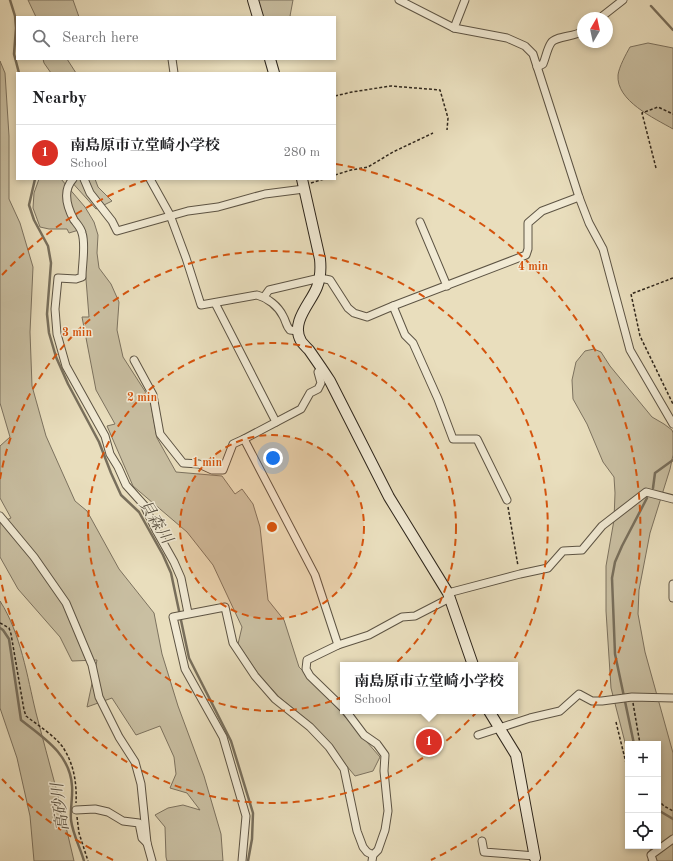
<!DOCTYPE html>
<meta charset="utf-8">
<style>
body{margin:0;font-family:"Old Standard TT","Noto Serif JP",serif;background:#f6f6f6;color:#202124}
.controls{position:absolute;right:12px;bottom:12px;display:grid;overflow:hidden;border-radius:0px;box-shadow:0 2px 6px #0003}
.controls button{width:36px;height:36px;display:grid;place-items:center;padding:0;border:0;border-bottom:1px solid #e0e0e0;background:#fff;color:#202124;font:20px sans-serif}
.compass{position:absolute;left:577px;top:12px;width:36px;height:36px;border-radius:50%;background:#fff;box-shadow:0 2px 6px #0003;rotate:9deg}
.you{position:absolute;left:273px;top:458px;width:14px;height:14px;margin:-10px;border:3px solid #fff;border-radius:50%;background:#1a73e8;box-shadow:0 0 0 6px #1a73e833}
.badge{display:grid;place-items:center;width:26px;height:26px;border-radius:50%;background:#d93025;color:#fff;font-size:13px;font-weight:700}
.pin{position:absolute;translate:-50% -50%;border:2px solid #fff;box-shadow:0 1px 4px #0006}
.popup{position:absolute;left:340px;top:662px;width:178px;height:52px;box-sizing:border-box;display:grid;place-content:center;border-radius:0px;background:#fff;filter:drop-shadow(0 1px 3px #0005);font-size:13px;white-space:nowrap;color:#757577}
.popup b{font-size:15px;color:#202124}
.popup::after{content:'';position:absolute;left:50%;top:100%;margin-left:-8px;border:8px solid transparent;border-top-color:#fff}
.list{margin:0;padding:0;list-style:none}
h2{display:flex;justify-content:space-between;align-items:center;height:52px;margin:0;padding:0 16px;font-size:17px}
h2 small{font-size:13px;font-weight:400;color:#757577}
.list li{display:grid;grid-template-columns:26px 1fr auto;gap:12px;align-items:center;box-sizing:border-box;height:56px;padding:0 16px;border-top:1px solid #e0e0e0}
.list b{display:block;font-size:15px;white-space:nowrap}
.list p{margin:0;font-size:13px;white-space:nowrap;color:#757577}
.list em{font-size:13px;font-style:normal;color:#757577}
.icon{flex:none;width:22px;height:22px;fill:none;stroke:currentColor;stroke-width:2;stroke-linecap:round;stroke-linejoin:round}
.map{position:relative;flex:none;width:673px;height:861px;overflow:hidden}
.search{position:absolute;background:#fff;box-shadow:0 2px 6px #0003;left:16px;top:16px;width:320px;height:44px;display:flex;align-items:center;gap:10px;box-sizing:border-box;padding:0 14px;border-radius:0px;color:#757577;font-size:15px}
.panel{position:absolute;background:#fff;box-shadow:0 2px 6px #0003;left:16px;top:72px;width:320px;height:108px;border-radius:0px}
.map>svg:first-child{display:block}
.green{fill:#c9bfa2;stroke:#7c725f}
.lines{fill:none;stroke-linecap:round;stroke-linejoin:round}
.stream{stroke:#786f5c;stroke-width:2.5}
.street-casing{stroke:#5d5444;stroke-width:9}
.secondary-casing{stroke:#2e261c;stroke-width:12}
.path{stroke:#2e261c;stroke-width:1.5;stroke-dasharray:3 2;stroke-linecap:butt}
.street{stroke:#f1ead4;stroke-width:7}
.secondary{stroke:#f1ead4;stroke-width:10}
.ring{fill:none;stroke:#d5540e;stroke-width:2;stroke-dasharray:7 5}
.labels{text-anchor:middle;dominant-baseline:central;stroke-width:3;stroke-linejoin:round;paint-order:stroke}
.water-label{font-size:16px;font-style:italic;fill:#595041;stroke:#f1ead4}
.centre{fill:#d5540e;stroke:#f1ead4;stroke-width:2}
.ring-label{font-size:12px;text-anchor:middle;font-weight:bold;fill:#d5540e;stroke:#f1ead4;stroke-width:3;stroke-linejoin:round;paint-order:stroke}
</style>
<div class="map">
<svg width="673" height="861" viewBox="0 0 673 861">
<rect width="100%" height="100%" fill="#e9debd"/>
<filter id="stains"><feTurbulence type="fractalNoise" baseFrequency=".005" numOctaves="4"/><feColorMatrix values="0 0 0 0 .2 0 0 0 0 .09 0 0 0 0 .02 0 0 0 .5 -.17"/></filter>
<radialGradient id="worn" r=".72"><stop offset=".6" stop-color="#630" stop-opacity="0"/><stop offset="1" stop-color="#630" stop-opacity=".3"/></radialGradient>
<g class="green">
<path d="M28 0H73L79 17H36Z"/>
<path d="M255 0H293L290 16 293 17H260Z"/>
<path d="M648 43 673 48V129C654 118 616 101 618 75 619 67 626 54 630 47Z"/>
<path d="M43 59H67L76 73H51L44 63Z"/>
<path d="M0 61 5 73 9 136V199L20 223 33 267 30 332 32 386 46 436 75 501 87 511 119 569 154 613 162 654 178 706 204 776 221 834 223 861H167L166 857 165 827 155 815 168 808 183 805 200 810 187 793 170 788 176 774 174 757 160 726 136 735 112 698 87 707 97 660 72 661 60 637 18 589 0 557V523L11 518 0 498V446L10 437 0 403Z"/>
<path d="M39 179H61L85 207 94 222 98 235 97 253 99 268 111 284 119 302 117 330 123 357 150 399 157 438 176 472 222 476 235 494 242 489 253 504 260 527 268 600 284 620 299 667 321 689 380 757 373 771 355 776 312 724 279 697 259 675 238 644 242 627 213 565 187 532 133 486 107 426 115 424 96 390 82 317H89L82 229 69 233 67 229H49L40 227 33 208 34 193Z"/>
<path d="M69 179H95L98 187 112 201 96 209Z"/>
<path d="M594 349 601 352 610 366 652 417 664 424 672 430 673 433V455L670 469 650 533 639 590 638 614 645 652 673 753V861H648L651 846H658V744H628V754L611 688 606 611V566L614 520 615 493 614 477 603 462 587 424 573 399 572 380 576 362 585 351Z"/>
<path d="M0 601C21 634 27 676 36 713 49 763 63 811 74 861H34L30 816 17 758 0 708Z"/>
</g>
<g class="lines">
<g class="stream">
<path d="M10 0 15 16 16 28 14 54 19 73"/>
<path d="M651 6 673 30"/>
<path d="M35 179 29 205 34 220 48 246 51 263 47 314 49 333 56 357 68 384 99 442 111 473 121 495 139 512 163 555 171 573 189 658 231 741 253 813 252 839 248 861"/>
<path d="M653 488 655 473 673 460"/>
<path d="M0 628 3 630 9 639 21 720C44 738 70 754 72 786 73 797 70 809 71 820 73 835 80 847 84 861"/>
<path d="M634 744 615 654 612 578 615 562 622 546 647 498"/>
<path d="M658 810 673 819"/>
</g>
<g class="street-casing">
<g id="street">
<path d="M399 0 454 28 507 38 525 46 533 54 579 197 589 223 603 249 630 350 673 424"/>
<path d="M600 18 623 0"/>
<path d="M454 28 465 0"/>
<path d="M172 59 174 73"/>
<path d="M537 67 543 64C546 57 547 49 551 43 555 36 575 37 583 31"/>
<path d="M73 179C62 191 67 207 74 220 77 224 81 228 82 233 86 245 82 264 82 277L76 279 58 278 55 309 57 334 66 366 105 436 110 454 118 467 126 485 144 505 156 530 174 562 181 578 188 613"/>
<path d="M84 179 90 193 112 221 117 231 188 211 218 207 265 194 304 189"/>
<path d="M150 179 170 215 186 258 201 305 257 295C268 298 278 306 283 316 286 321 286 326 290 330L298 331"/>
<path d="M420 222 447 286"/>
<path d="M264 297 269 290 320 278 330 280 348 308 354 313 367 317 393 306 405 335 413 343 438 399 453 439H477L507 500"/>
<path d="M215 303 276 422"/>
<path d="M393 306 526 255 528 249V223L542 211 579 197"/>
<path d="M134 360 153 395 160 434 183 463 199 464 212 470H223L233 444 244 439"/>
<path d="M322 368 318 372 321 383 318 389 310 393 301 409 244 439 315 575 338 645"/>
<path d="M0 516 34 557 66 603 92 665 99 697 119 737 135 762 141 784 147 843 152 861"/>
<path d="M673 584V598"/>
<path d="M448 593 520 574 548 568 563 551 582 550 602 526 646 492 673 499"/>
<path d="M343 708 310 676 306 669 307 660 338 645 369 635 402 617 415 616 450 598"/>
<path d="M346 711 364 735 377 744 385 755 384 771 388 811 385 830 378 850 373 855 372 861"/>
<path d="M478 735 530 718 560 711 579 694 592 701H602L632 697 673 698"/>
<path d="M76 810 95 809 108 812 123 821 139 823 142 838 147 843"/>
<path d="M482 841 484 852 535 856"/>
<path d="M242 861 246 816 223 737 185 669 173 617 225 607 233 643 255 676 275 699 310 727 329 747 344 769 357 831 363 847 367 852 373 855"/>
<path d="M653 861 651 855 673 839"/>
</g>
</g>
<g class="secondary-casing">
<g id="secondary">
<path d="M253 0 258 17"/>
<path d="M270 59 274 73"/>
<path d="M302 179 320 259C321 269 321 277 317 287 311 303 290 322 301 341 303 344 306 347 309 350 316 360 323 370 330 381L389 497 448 593 473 665"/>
<path d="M489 711 516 755 535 858"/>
</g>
</g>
<g class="path">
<path d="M335 96 352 92 391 86 440 90 448 118 447 130"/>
<path d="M656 168 642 113 658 107 673 114"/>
<path d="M335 175 351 170 368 167 393 152 433 133"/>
<path d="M311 183 324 179"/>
<path d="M673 278 631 294 640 336 673 404"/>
<path d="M508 507 518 566"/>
<path d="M0 623 9 628 11 634 24 710 26 716C36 724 58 738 64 749 74 765 77 784 76 803"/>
<path d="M633 703 640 744"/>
<path d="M616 722 626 763 628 804"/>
<path d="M658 800 664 806 673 811"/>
<path d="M77 817 79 833 88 861"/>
</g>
<use href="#street" class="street"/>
<use href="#secondary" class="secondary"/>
</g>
<circle cx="272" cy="527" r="92" fill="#d5540e" fill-opacity=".12"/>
<g class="ring">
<circle cx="272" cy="527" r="92"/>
<circle cx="272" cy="527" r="184"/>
<path d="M0 479A276 276 0 1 1 0 575"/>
<path d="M113 860A369 369 0 0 1 2 779M2 275A369 369 0 0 1 149 179M336 164A369 369 0 0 1 431 860"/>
</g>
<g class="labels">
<g class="water-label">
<text transform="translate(155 522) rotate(58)">貝森川</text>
<text transform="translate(61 807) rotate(-97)">高砂川</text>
</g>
</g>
<circle cx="272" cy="527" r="6" class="centre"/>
<g class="ring-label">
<text x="533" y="270">4 min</text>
<text x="77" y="336">3 min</text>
<text x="142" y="401">2 min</text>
<text x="207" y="466">1 min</text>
</g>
<rect width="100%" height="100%" filter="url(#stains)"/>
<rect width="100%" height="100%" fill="url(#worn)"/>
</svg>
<div class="controls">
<button>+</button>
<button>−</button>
<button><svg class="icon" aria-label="locate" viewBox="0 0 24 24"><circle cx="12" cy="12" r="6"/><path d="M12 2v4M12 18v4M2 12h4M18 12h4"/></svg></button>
</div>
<svg class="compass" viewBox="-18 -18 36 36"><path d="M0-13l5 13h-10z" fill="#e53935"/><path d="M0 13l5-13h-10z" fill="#757577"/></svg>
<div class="you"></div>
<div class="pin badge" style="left:429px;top:742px">1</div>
<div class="popup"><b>南島原市立堂崎小学校</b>School</div>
<div class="search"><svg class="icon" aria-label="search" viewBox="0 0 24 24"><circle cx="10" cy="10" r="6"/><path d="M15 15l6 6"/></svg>Search here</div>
<section class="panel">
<h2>Nearby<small></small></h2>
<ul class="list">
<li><span class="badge">1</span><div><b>南島原市立堂崎小学校</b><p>School</p></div><em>280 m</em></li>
</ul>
</section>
</div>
